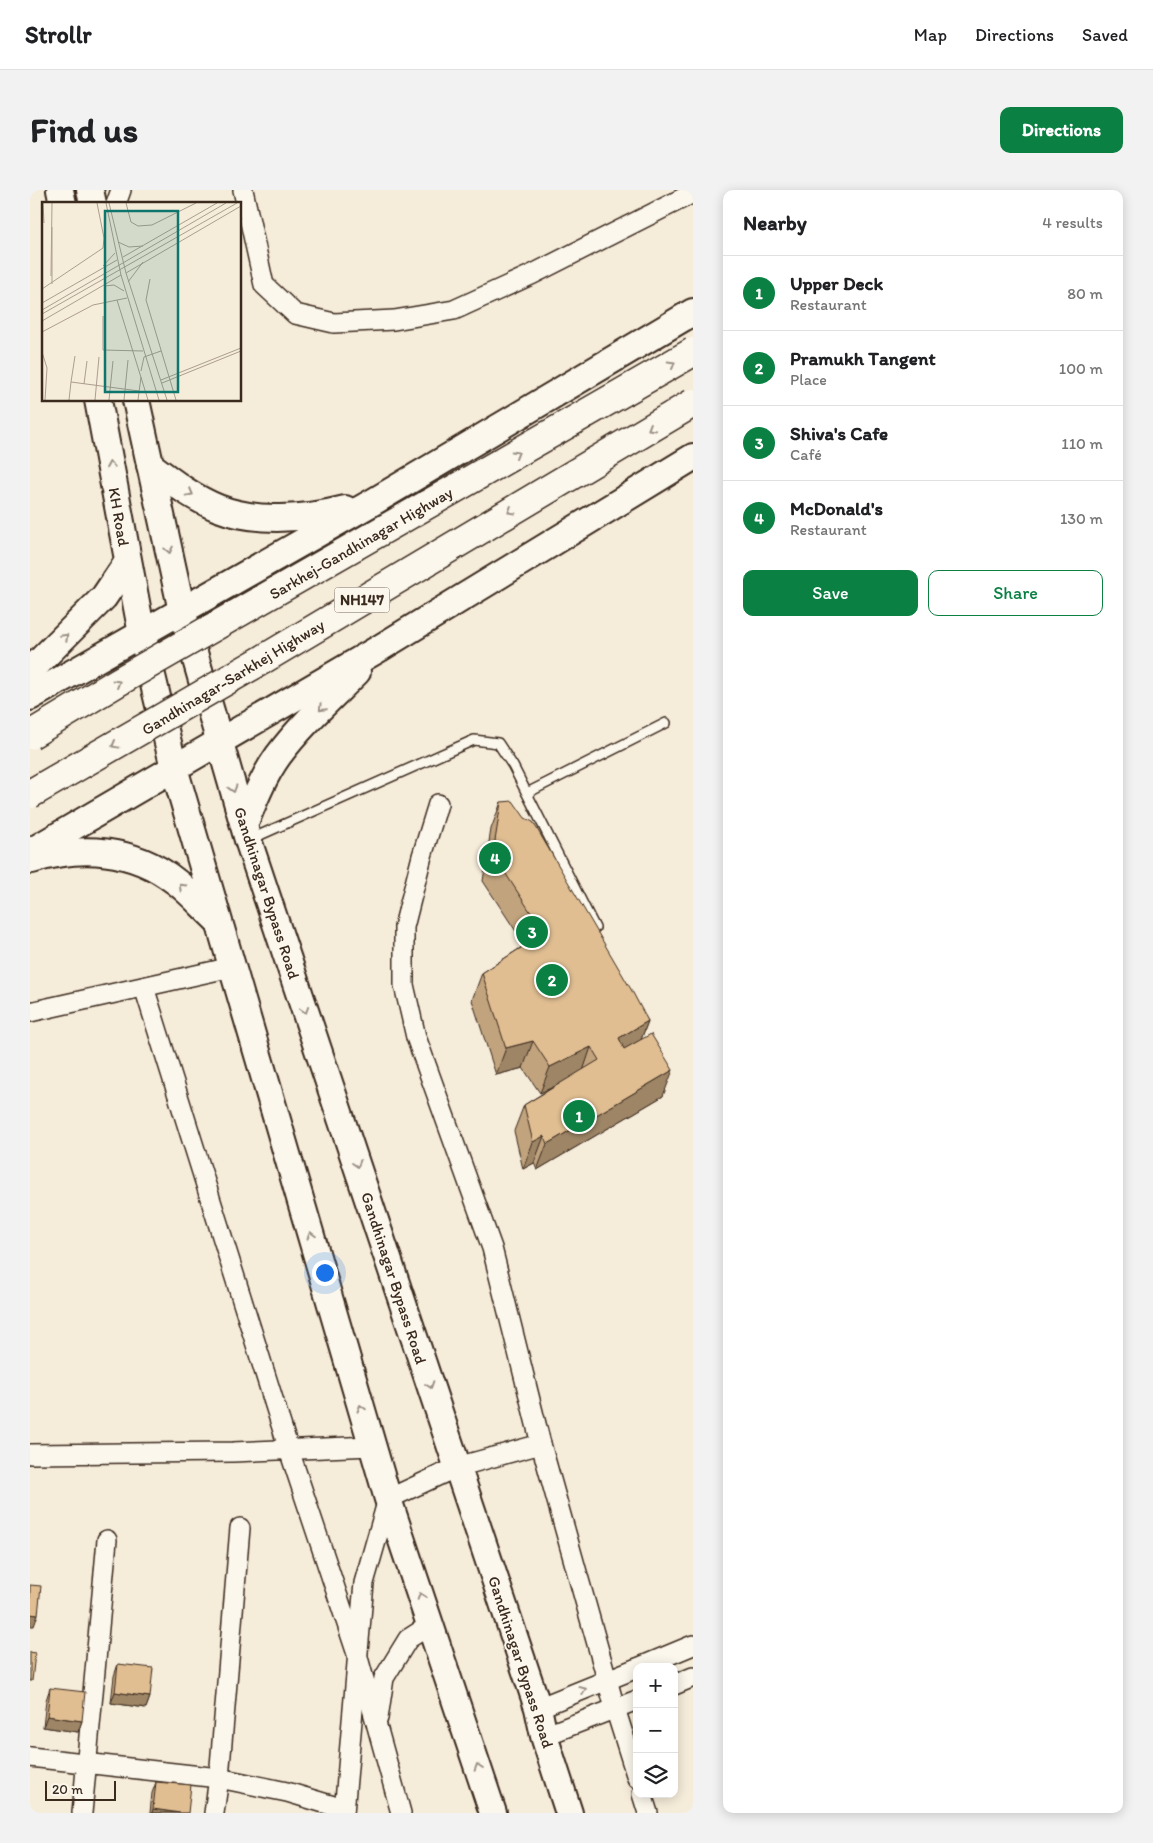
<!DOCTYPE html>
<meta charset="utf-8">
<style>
body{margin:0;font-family:Itim,sans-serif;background:#f2f2f2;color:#202124}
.controls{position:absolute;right:15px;bottom:15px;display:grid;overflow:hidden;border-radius:10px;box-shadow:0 2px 12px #0003}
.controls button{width:45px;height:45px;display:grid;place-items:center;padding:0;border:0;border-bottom:1px solid #e0e0e0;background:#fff;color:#202124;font:25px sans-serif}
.scale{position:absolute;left:15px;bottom:12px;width:71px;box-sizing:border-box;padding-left:5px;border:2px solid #3b2a1e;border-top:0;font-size:14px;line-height:18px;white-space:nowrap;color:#3b2a1e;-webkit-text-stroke:4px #fbf7ec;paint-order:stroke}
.you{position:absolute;left:294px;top:1082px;width:18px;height:18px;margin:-12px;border:4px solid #fff;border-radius:50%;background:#1a73e8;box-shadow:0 0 0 8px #1a73e833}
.badge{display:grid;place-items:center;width:32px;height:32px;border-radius:50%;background:#0b8043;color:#fff;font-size:16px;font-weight:700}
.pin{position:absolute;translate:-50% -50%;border:2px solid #fff;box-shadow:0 1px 5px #0006}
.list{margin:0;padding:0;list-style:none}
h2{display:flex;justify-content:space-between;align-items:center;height:65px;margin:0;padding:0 20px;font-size:21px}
h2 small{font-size:16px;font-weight:400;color:#757577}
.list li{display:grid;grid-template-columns:32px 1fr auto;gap:15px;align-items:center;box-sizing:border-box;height:75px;padding:0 20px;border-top:1px solid #e0e0e0}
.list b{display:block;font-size:19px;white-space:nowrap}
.list p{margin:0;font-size:16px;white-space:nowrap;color:#757577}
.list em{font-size:16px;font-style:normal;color:#757577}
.actions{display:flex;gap:10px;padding:15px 20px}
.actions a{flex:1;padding:11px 0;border:1px solid #0b8043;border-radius:10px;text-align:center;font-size:18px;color:#0b8043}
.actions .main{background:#0b8043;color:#fff}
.icon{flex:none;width:28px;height:28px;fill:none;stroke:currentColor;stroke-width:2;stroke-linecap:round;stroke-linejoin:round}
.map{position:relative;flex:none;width:663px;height:1623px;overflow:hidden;border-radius:10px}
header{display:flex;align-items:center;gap:30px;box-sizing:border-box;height:70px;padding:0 25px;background:#fff;border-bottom:1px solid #e0e0e0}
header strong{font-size:24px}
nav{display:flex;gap:28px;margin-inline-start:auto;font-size:18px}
.intro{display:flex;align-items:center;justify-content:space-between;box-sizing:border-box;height:120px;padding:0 30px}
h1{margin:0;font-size:35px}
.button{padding:12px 22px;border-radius:10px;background:#0b8043;color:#fff;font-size:18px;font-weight:700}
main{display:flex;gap:30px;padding:0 30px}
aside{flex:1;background:#fff;border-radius:10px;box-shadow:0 2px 12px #0003}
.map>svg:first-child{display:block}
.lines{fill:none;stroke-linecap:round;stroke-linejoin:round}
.lane-casing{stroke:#3b2a1e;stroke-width:12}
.street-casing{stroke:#3b2a1e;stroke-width:22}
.secondary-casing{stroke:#3b2a1e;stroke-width:30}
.lane{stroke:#fbf7ec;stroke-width:9}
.street{stroke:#fbf7ec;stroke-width:19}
.secondary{stroke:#fbf7ec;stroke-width:26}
.highway-bridge-casing{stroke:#3b2a1e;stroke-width:31;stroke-linecap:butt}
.highway-bridge{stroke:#fbf7ec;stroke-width:28}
.wall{fill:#c1a37e;stroke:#3b2a1e}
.shaded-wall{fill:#9d8566;stroke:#3b2a1e}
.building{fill:#e0be92;stroke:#3b2a1e}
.oneway{stroke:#9b9085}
.labels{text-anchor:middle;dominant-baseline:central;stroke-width:4;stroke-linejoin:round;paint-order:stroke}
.shield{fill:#fbf7ec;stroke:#75685c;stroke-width:1}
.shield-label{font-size:15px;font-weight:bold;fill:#3b2a1e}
.street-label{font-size:16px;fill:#3b2a1e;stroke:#fbf7ec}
.inset-road{fill:none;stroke:#ab9e8f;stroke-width:1}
.view{fill:#0f766e;fill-opacity:0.15;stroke:#0f766e;stroke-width:2.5}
.inset-edge{fill:none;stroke:#3b2a1e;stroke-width:2.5}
</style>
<header>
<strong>Strollr</strong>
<nav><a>Map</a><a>Directions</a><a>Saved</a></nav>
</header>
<div class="intro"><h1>Find us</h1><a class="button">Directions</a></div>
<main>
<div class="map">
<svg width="663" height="1623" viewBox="0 0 663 1623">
<rect width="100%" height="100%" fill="#f6ecda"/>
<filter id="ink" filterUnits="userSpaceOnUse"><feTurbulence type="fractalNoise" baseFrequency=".02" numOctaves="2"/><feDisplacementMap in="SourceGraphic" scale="10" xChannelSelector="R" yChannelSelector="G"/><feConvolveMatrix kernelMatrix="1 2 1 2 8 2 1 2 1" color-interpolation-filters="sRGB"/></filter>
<g filter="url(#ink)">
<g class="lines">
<g class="lane-casing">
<g id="lane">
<path d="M497 603 636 533"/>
<path d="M221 649 444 550 468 553 483 576 565 738"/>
</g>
</g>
<g class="street-casing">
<g id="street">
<path d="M213 0 234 95 265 124 304 133 364 130 424 120 503 84 663 3"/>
<path d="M86 14 91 0"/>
<path d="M408 614 392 666 374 737V795L386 847 462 1058 511 1254 585 1518 607 1588"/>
<path d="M114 797 259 1260 327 1464 371 1623"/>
<path d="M0 822 202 777"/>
<path d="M0 1264 203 1262 342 1256"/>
<path d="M610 1477 663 1455"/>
<path d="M644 1495 663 1487"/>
<path d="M508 1518 607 1478"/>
<path d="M348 1528 354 1488 378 1449 400 1435"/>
<path d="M514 1546 607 1510"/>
<path d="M0 1567 189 1588 257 1602 314 1619"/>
<path d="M612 1604 618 1623"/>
<path d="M52 1623 77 1350"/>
<path d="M184 1623 189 1588 210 1338"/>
<path d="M314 1623 334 1393 358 1309 427 1277 511 1254"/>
</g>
</g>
<g class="secondary-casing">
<g id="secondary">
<path d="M30 0 33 14"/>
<path d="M60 0 63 14"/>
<path d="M68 210 112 444 144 578 358 1309 463 1623"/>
<path d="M106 210 152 421 218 650 508 1518 514 1546 539 1623"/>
<path d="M120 275C141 291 163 308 188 318 226 333 276 329 315 319"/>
<path d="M0 481 74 407 97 373"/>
<path d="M0 507 343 312 663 122"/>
<path d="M214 635C224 611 233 587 248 566 271 535 300 509 327 482"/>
<path d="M0 662 350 458 663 267"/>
<path d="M2 670C51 655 103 658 145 691 160 702 173 717 187 730"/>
</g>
</g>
<use href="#lane" class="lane"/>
<use href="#street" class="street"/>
<use href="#secondary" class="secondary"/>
<g class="highway-bridge-casing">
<g id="highway-bridge">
<path d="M0 545 88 492 663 162"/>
<path d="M0 604 227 473 663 213"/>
</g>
</g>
<use href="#highway-bridge" class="highway-bridge"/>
</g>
<g class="wall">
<path d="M471 612 618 831 611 849 633 906 507 980 504 973 493 979 484 941 494 915 523 897 510 903 493 878 466 885 442 810 452 783 495 755 453 691 461 639Z"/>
<path d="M88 1474 120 1507 116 1518 81 1513 84 1486Z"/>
<path d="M20 1498 52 1531 48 1542 13 1537 16 1510Z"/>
<path d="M126 1592 158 1623H120L122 1603Z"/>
</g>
<g class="shaded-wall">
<path d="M618 831 608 858 579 874 589 848Z"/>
<path d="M503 851 493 878 466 885 476 858Z"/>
<path d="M561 857 552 884 510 903 520 877Z"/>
<path d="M643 880 633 906 507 980 517 954Z"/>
<path d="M514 946 504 973 493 979 503 952Z"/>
<path d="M0 1424 8 1425 4 1436H0Z"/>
<path d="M85 1502 120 1507 116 1518 81 1513Z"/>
<path d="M17 1526 52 1531 48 1542 13 1537Z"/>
<path d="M123 1619 150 1623H122Z"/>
</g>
<g class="building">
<path d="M483 611 495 628 503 632 602 801 618 831 589 848 594 859 621 844 643 880 517 954 514 946 503 952 494 915 569 870 561 857 520 877 503 851 476 858 452 783 514 743 463 664 471 612Z"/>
<path d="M0 1395 11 1396 8 1425 0 1424Z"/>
<path d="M0 1462 5 1463 2 1491H0Z"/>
<path d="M88 1474 123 1478 120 1507 85 1502Z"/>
<path d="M20 1498 55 1502 52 1531 17 1526Z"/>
<path d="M126 1592 161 1595 158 1623H150L123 1619Z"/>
</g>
<defs><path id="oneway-chevron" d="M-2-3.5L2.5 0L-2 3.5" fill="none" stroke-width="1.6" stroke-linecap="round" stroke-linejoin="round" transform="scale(1.25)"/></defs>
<g class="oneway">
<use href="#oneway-chevron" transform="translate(642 174) rotate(-30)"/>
<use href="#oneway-chevron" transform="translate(621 238) rotate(149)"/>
<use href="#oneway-chevron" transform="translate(486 264) rotate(-30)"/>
<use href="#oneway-chevron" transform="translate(80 275) rotate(-100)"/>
<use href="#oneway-chevron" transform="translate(160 303) rotate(29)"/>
<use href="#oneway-chevron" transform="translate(481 321) rotate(149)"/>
<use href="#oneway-chevron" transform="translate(139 360) rotate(78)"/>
<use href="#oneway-chevron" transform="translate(35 447) rotate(-45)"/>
<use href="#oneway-chevron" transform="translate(87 493) rotate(-31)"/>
<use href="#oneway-chevron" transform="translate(292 518) rotate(134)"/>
<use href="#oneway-chevron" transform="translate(85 555) rotate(151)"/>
<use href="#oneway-chevron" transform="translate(203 599) rotate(73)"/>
<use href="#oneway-chevron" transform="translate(152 697) rotate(-136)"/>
<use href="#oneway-chevron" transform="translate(275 820) rotate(72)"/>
<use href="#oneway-chevron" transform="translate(327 974) rotate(72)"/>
<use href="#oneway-chevron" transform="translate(281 1045) rotate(-106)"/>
<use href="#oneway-chevron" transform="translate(400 1195) rotate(72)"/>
<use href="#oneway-chevron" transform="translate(331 1218) rotate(-106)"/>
<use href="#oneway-chevron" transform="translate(391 1406) rotate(-109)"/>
<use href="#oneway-chevron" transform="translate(553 1500) rotate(-22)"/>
<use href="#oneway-chevron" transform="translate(448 1577) rotate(-108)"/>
</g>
</g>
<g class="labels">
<rect class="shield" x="304.5" y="397.5" width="55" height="25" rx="4"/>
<g class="shield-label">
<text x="332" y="410">NH147</text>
</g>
<g class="street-label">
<text transform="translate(89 327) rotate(80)">KH Road</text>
<text transform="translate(331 353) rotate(-30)">Sarkhej-Gandhinagar Highway</text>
<text transform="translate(203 487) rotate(-31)">Gandhinagar-Sarkhej Highway</text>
<text transform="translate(237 703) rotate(72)">Gandhinagar Bypass Road</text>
<text transform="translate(364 1088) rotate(72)">Gandhinagar Bypass Road</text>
<text transform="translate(491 1472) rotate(72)">Gandhinagar Bypass Road</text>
</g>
</g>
<g transform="translate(12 12)">
<rect width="199" height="199" fill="#f6ecda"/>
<path class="inset-road" d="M1 1 2 21M64 1 79 73 117 198M67 1 84 71 125 198M84 1 89 20 96 24 110 23 154 1M76 40 87 45 101 44M81 55 175 1M61 64 73 51M84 71 199 4M9 74 10 1M108 77 104 98 134 198M86 80 101 60M10 82V25M63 84 72 83 82 89M0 87 61 46 62 36 55 1M75 98 106 198M0 101 75 58M0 108 184 1M0 112 195 1M61 114V148L101 149M0 119 79 73M0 130 51 103 85 96M0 150 5 166 3 198M99 169 102 155 119 149M119 178 199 146M29 180 33 154M120 181 199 149M42 182 45 159M27 198 29 180 97 189M53 198 57 155M67 198 71 159M82 198 86 158M96 198 99 175"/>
<path class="view" d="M63 9H136V190H63Z"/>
<rect width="199" height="199" class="inset-edge"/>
</g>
</svg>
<div class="controls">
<button>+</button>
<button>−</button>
<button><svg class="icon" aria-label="layers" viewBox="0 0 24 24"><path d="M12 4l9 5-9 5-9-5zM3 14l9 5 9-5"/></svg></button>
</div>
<div class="scale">20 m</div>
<div class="you"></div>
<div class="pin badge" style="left:549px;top:926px">1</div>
<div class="pin badge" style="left:522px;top:790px">2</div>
<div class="pin badge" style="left:502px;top:742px">3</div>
<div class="pin badge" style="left:465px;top:668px">4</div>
</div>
<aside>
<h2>Nearby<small>4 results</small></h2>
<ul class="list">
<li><span class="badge">1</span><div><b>Upper Deck</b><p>Restaurant</p></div><em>80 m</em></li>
<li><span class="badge">2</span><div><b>Pramukh Tangent</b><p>Place</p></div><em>100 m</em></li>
<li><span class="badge">3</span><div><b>Shiva's Cafe</b><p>Café</p></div><em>110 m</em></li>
<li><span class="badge">4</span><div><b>McDonald's</b><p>Restaurant</p></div><em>130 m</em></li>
</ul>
<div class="actions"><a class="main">Save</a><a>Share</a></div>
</aside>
</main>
